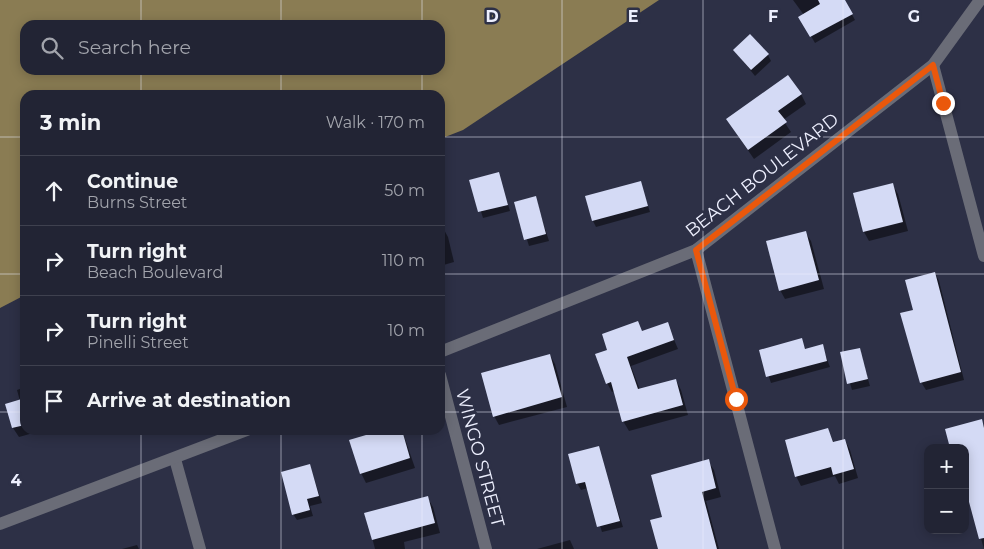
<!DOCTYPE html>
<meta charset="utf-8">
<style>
body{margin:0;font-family:Montserrat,sans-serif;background:#2e3040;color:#f1f3f6}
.controls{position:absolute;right:15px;bottom:15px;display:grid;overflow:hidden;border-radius:10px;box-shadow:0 2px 12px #0003}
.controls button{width:45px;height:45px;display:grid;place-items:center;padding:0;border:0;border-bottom:1px solid #3f414f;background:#222434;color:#f1f3f6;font:25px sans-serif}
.stop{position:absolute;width:15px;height:15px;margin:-11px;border:4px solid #ea580c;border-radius:50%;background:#fff}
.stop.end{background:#ea580c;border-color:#fff;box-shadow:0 1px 5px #0008}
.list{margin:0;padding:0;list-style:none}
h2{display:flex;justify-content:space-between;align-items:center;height:65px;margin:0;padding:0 20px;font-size:21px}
h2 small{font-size:16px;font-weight:400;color:#a2a4ac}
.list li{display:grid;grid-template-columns:32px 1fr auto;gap:15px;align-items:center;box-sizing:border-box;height:70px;padding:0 20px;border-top:1px solid #3f414f}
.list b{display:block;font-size:19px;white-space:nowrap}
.list p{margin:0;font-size:16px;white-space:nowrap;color:#a2a4ac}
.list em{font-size:16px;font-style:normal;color:#a2a4ac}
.icon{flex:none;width:28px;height:28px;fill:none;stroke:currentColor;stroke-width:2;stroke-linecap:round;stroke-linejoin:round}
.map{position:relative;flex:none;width:984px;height:549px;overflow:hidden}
.search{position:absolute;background:#222434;box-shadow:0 2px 12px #0003;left:20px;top:20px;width:425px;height:55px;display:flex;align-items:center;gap:12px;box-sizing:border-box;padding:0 18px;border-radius:15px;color:#a2a4ac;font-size:19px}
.panel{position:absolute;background:#222434;box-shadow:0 2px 12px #0003;left:20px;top:90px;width:425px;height:345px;border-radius:15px}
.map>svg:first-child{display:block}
.water{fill:#8a7c53;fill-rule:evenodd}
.shadow{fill:#0007}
.building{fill:#d4daf5}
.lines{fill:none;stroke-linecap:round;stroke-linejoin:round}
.minor{stroke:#6a6c77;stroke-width:12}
.tertiary{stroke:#6a6c77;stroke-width:12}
.route{stroke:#ea580c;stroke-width:6}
.grid{fill:none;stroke:#edeffe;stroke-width:1;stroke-opacity:0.55}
.labels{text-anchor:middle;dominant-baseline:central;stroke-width:5;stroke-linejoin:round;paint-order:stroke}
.street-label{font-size:18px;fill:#edeffe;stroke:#2d3046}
.grid-label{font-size:16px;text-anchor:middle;font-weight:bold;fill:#edeffe;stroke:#2d3046;stroke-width:5;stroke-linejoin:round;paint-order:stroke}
</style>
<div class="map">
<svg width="984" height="549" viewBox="0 0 984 549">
<rect width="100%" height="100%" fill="#2d3046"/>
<path class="water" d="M0 0H659L463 130 440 139V95H25V295L0 308ZM25 25H440V70H25Z"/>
<g class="shadow">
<path d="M793 0H844L855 20 815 43 800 17 804 15Z"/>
<path d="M734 50 768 55 771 61 755 76Z"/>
<path d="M801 94 806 104 783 120 791 132 754 159 727 120Z"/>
<path d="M498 173 510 211 483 218 471 180Z"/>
<path d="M640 182 650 212 596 227 593 221Z"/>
<path d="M892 184 898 194 908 231 869 241 864 232Z"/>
<path d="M535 197 549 241 529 246 515 202Z"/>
<path d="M443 228 448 237 454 262 440 266V229Z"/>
<path d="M805 232 811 241 824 289 785 299 780 290Z"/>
<path d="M935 273 939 281 964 380 926 390 921 382 915 311Z"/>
<path d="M667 323 678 349 631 366 640 390 676 380 681 390 688 415 629 431 623 421 615 391 612 392 607 383 643 332Z"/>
<path d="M801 340 806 350 822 346 830 367 771 383 760 351Z"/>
<path d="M859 349 870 386 852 390 841 353Z"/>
<path d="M550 355 555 364 567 407 499 425 494 416Z"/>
<path d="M25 387V430H44L19 437 13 428 7 405 20 401 17 390Z"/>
<path d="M981 420 984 426V549L965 483Z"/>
<path d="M387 430H402L415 468 366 483 361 473Z"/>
<path d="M828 430 834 443 845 440 850 450 858 478 839 484 835 476 801 486 796 476Z"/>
<path d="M598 448 623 527 602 532 588 488 581 490 577 483Z"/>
<path d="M708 461 714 470 721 497 706 501 719 549H659Z"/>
<path d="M310 466 322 503 310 506 313 516 297 520 293 514Z"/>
<path d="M427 497 433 507 440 533 404 542 405 549H375L366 514Z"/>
<path d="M570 540 574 549H537Z"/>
<path d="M137 545 139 549H122Z"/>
</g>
<g class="building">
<path d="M818 0H845L853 14 810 37 798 17 820 4Z"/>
<path d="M750 34 769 54 751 70 733 50Z"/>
<path d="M788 75 802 94 778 111 787 122 748 150 726 119Z"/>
<path d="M499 172 508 205 478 212 469 180Z"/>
<path d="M641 181 648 206 592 221 585 196Z"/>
<path d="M893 183 903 222 863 232 853 193Z"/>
<path d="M536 196 546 234 524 240 514 202Z"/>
<path d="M806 231 819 280 779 291 766 241Z"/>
<path d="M935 272 961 372 920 383 900 313 913 310 905 280Z"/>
<path d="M638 321 642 331 668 322 674 340 627 357 638 389 676 379 683 405 622 422 611 382 606 384 595 354 607 350 602 334Z"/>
<path d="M802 338 805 349 823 344 827 361 766 377 759 350Z"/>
<path d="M860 348 868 379 847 384 840 352Z"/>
<path d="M550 354 562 397 493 417 481 373Z"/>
<path d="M25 398V425L12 428 5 404Z"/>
<path d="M982 419 984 428V538L979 539 965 487V448H950L945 429Z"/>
<path d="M828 428 833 442 845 439 854 469 833 475 831 467 795 477 785 440Z"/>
<path d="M383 430H402L410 458 360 474 349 440Z"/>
<path d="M599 446 620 521 597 527 585 482 576 484 568 454Z"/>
<path d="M709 459 716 488 702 492 717 549H658L650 520 662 517 651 475Z"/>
<path d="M310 464 319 496 307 499 310 510 292 515 281 472Z"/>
<path d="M428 496 435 523 372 540 364 513Z"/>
</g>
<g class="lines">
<g class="minor">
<path d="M933 65 984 256"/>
<path d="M696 250 775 549"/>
<path d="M440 375 486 549"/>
<path d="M175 459 200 549"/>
</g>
<g class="tertiary">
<path d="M440 352 696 250 933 65 980 0"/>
<path d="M0 524 247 430"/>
</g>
</g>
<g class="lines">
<path class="route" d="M736 399 696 250 933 65 943 103"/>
</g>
<path class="grid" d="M141 0V25M281 0V25M422 0V25M562 0V549M703 0V549M843 0V549M141 70V95M281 70V95M422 70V95M0 137H25M440 137H984M0 274H25M440 274H984M0 412H25M440 412H984M141 430V549M281 430V549M422 430V549"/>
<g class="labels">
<g class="street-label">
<text transform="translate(762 175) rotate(-38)">BEACH BOULEVARD</text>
<text transform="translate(480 458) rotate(75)">WINGO STREET</text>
</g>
</g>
<g class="grid-label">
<text x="492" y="22">D</text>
<text x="633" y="22">E</text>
<text x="773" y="22">F</text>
<text x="914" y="22">G</text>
<text x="16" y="486">4</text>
</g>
</svg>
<div class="controls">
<button>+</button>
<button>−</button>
</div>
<div class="stop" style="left:736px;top:399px"></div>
<div class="stop end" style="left:943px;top:103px"></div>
<div class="search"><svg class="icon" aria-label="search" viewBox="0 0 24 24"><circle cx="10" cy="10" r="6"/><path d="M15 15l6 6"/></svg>Search here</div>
<section class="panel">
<h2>3 min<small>Walk · 170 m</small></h2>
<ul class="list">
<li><svg class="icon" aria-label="ahead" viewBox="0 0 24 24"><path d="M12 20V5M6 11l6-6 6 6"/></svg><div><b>Continue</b><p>Burns Street</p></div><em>50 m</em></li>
<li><svg class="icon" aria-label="right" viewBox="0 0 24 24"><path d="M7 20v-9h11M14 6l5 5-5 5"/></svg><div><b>Turn right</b><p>Beach Boulevard</p></div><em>110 m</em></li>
<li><svg class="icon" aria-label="right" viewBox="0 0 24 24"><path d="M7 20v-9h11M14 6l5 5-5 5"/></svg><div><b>Turn right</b><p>Pinelli Street</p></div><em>10 m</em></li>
<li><svg class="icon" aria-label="arrive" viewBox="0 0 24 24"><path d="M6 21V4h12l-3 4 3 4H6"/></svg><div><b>Arrive at destination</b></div></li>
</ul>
</section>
</div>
